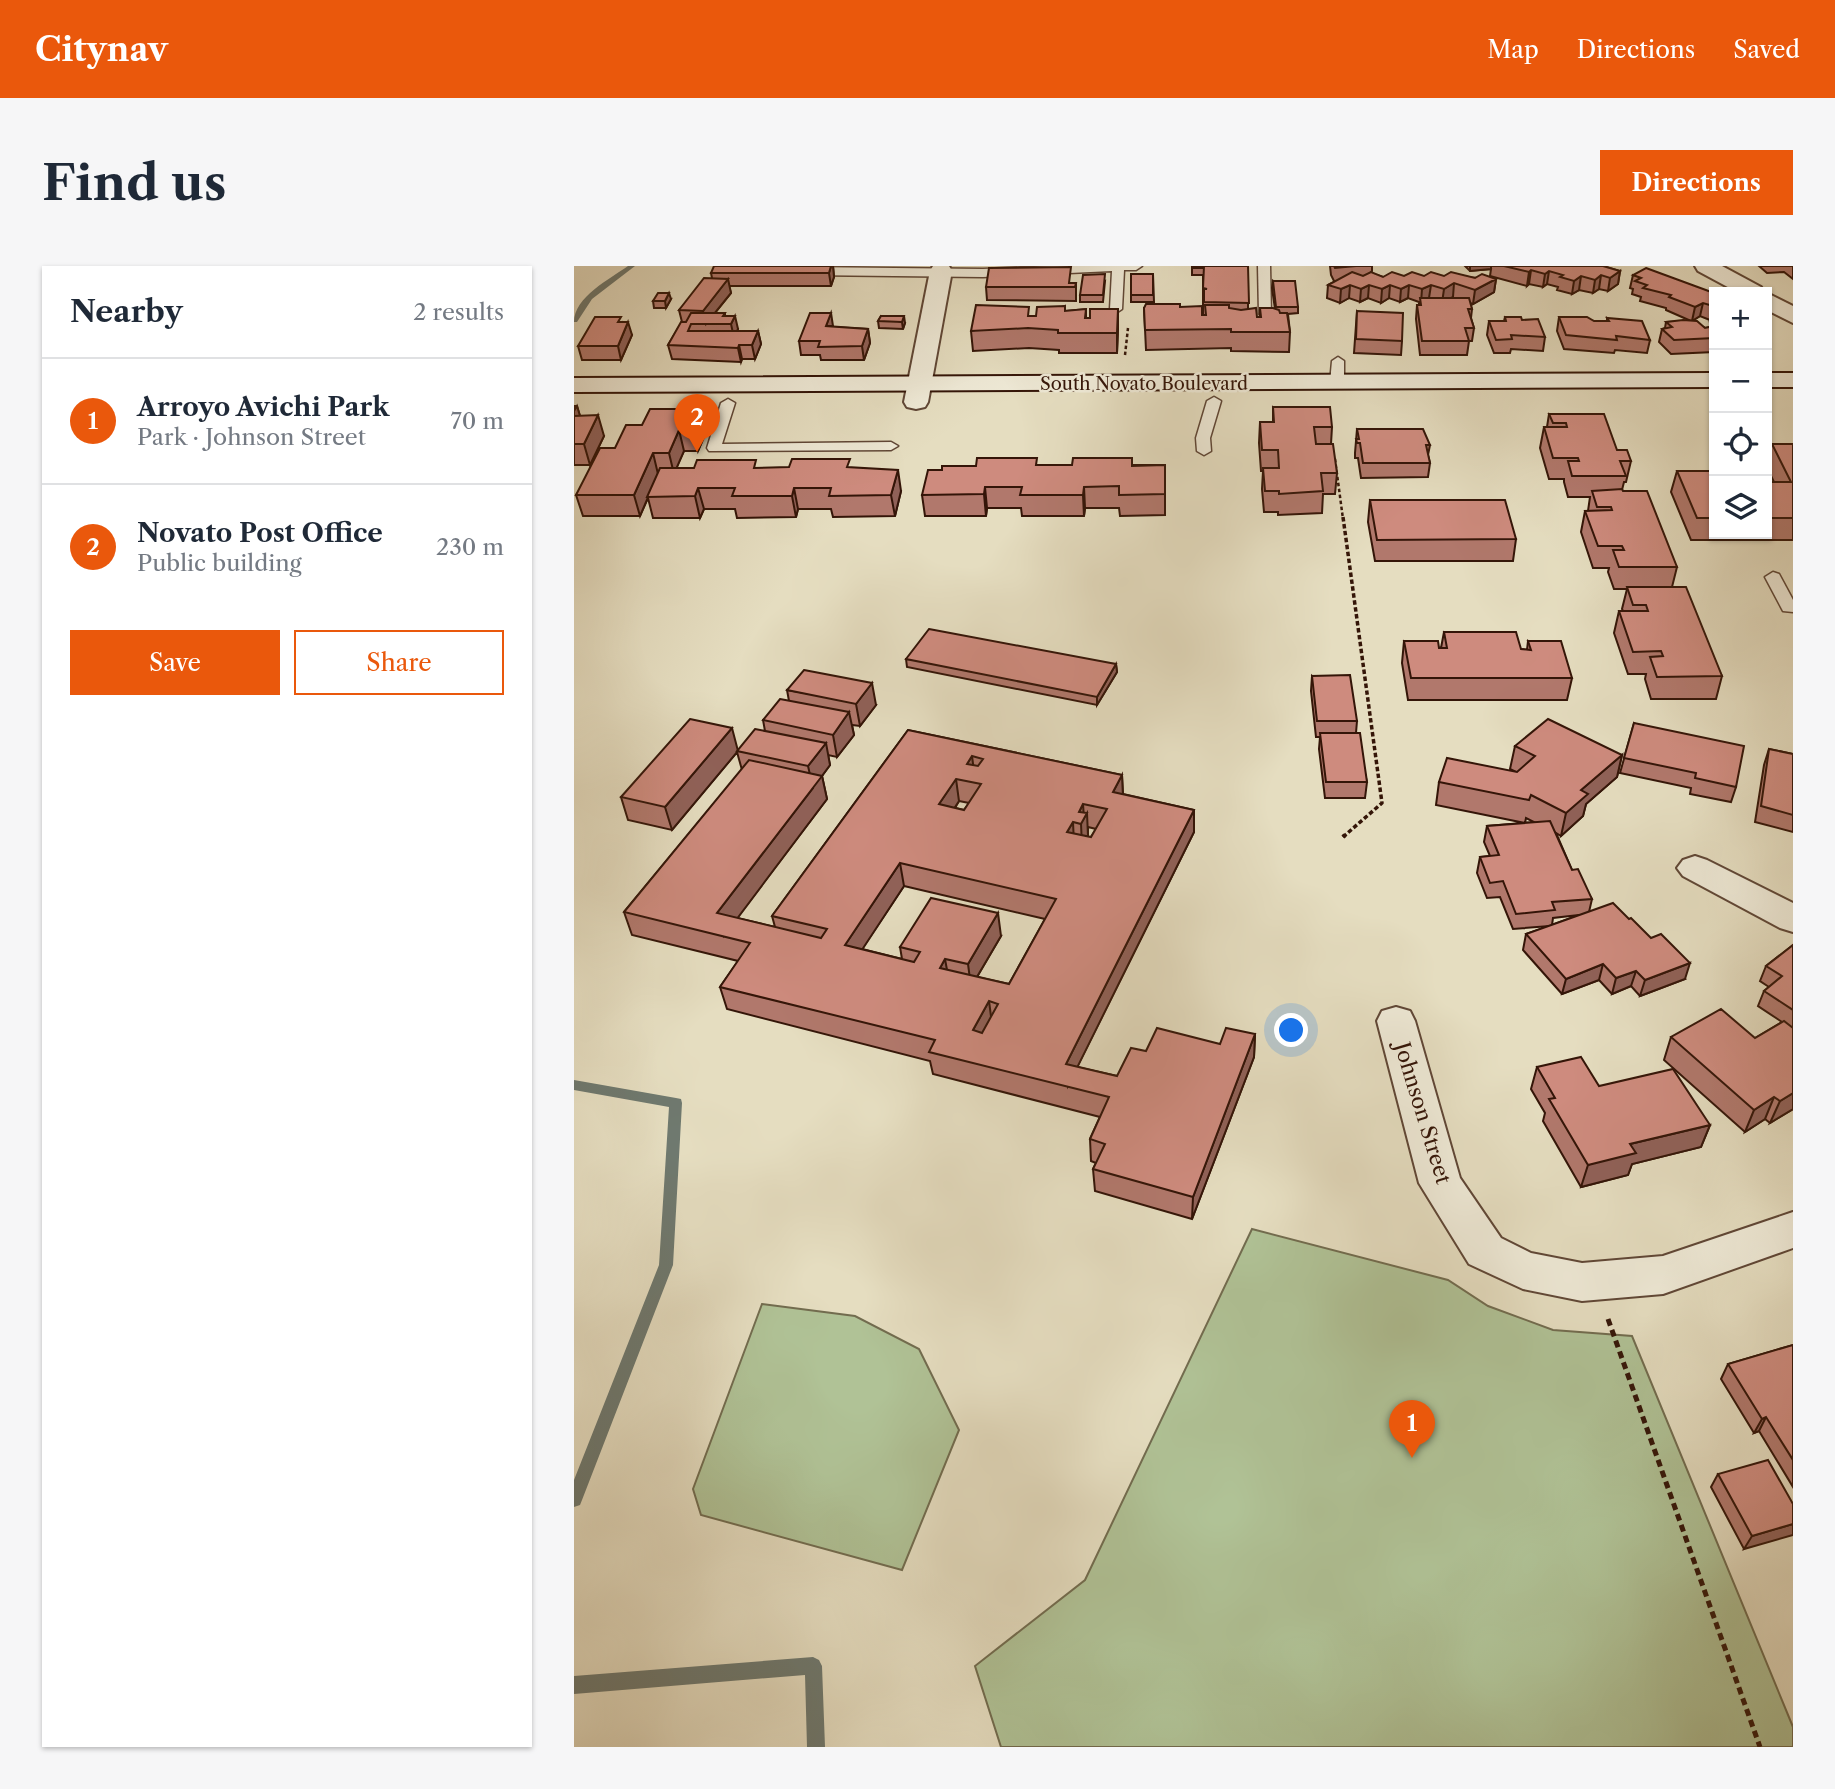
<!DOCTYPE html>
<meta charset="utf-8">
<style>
body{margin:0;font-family:"Libre Caslon Text",serif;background:#f6f6f7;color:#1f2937}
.controls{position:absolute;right:21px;top:21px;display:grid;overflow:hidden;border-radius:0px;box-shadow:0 2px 5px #0004}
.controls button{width:63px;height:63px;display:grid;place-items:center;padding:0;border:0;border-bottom:2px solid #e0e1e3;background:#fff;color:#1f2937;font:35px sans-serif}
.you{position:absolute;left:718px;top:765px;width:24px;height:24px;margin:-18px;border:5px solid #fff;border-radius:50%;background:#1a73e8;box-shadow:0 0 0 10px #1a73e833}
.badge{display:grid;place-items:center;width:46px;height:46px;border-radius:50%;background:#ea580c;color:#fff;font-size:23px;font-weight:700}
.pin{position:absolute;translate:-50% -58px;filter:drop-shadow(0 2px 4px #0008)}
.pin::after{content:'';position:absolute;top:37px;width:24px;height:21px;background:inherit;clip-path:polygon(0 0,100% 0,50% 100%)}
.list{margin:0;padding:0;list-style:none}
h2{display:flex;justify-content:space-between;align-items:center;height:91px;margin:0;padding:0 28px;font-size:30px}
h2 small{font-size:23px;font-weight:400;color:#747a83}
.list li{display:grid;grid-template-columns:46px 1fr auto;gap:21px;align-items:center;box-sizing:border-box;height:126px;padding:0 28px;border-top:2px solid #e0e1e3}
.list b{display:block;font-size:26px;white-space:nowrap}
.list p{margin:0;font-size:23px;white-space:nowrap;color:#747a83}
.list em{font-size:23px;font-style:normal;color:#747a83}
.actions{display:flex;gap:14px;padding:21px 28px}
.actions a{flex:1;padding:16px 0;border:2px solid #ea580c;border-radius:0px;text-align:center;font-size:24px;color:#ea580c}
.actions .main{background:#ea580c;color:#fff}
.icon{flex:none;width:38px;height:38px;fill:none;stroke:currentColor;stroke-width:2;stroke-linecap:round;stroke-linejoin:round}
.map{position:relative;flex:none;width:1219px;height:1481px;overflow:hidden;border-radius:0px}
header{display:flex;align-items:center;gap:42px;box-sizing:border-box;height:98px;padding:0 35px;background:#ea580c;color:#fff}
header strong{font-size:33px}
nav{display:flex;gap:38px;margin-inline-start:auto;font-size:24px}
.intro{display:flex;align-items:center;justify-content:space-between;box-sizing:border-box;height:168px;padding:0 42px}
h1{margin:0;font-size:49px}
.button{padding:18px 32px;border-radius:0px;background:#ea580c;color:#fff;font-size:24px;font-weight:700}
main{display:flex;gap:42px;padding:0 42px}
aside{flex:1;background:#fff;border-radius:0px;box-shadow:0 2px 5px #0004}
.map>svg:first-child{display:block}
.green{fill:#b0c296;stroke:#726c4f;stroke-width:2}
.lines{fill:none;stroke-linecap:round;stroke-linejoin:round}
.stream{fill:#6f796f;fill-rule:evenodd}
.lane-casing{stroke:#604736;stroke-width:3}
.street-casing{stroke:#604736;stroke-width:4}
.secondary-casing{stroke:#341508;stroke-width:4}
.path-far3{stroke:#341508;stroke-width:2.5;stroke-dasharray:3.5 2.5;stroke-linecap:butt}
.path-far2{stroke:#341508;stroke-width:3.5;stroke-dasharray:4.5 2.5;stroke-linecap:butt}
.path-far1{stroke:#341508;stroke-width:4.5;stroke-dasharray:5 3.5;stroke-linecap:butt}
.path{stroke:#341508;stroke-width:5;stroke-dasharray:7 4.5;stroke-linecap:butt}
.lane{fill:#eee9d6;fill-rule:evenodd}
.street{fill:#eee9d6;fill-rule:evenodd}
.secondary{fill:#eee9d6;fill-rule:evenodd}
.wall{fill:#b1786c;stroke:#341508;stroke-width:2;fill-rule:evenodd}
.shaded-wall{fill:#906158;stroke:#341508;stroke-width:2}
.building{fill:#ce8b7e;stroke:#341508;stroke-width:2;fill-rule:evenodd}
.labels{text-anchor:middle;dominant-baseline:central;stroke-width:5;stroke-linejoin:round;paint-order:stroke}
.far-street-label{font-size:18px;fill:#341508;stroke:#eee9d6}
.street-label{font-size:21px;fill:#341508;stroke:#eee9d6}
</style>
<header>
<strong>Citynav</strong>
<nav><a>Map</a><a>Directions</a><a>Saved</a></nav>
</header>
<div class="intro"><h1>Find us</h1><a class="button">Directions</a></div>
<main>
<aside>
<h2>Nearby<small>2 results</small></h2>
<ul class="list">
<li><span class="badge">1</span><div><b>Arroyo Avichi Park</b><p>Park · Johnson Street</p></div><em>70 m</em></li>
<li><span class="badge">2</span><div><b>Novato Post Office</b><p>Public building</p></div><em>230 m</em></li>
</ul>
<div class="actions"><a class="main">Save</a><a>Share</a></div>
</aside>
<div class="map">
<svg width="1219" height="1481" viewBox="0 0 1219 1481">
<rect width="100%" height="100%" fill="#e5ddc0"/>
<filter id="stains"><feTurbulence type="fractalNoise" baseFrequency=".00286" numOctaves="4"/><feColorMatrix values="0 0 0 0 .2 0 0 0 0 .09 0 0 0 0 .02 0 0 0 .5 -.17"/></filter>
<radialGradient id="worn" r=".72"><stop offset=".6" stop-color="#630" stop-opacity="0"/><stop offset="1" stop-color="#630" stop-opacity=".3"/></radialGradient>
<g class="green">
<path d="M678 963 874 1014 914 1040 979 1064 1058 1070 1219 1461V1481H427L401 1400 511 1314Z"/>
<path d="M188 1038 281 1050 345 1083 385 1164 328 1304 127 1249 119 1223Z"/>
</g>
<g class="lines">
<g class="stream">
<path d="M54 0H61L18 33 3 56H0C0 31 36 13 54 0Z"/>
<path d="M0 814 102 832 107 833 108 837 99 999 8 1234 6 1239 0 1241V1214L85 999 95 841 0 824Z"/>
<path d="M239 1391 245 1394 248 1400 251 1481H233L231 1409 0 1428V1410Z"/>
</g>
<g class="lane-casing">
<g id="lane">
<path d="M484 0H568L562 4H550L548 43 542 47 536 43 538 5 409 11 232 9 226 5 232 1 409 3Z"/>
<path d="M684 0H696L697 48 691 52 685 48Z"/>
<path d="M764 91 770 95V117L763 121 756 117 758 95Z"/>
<path d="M640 131 647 135 636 172 637 185 630 189 623 185 622 172 633 135Z"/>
<path d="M154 133 161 137 148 178 317 176 324 180 317 184 135 185 133 182 147 137Z"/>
<path d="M1199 306 1205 308 1219 334V346L1209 345 1191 311Z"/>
</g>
</g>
<g class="street-casing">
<g id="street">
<path d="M359 0H375L378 5 354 136 351 141 342 143 333 141 330 136 356 5Z"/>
<path d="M1121 0H1148L1187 21 1190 26H1163L1124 5Z"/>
<path d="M1193 27 1219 40V57L1193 44Z"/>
<path d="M1121 590 1133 594 1219 637V666L1206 662 1109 610 1103 602 1109 594Z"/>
<path d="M822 741 836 745 841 755 886 912 927 972 957 987 1008 997 1089 990 1219 946V982L1089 1028 1008 1035 949 1023 895 998 845 917 803 755 808 745Z"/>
</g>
</g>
<g class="secondary-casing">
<g id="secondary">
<path d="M1140 107V121L0 126V112Z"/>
<rect x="1193" y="107" width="26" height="14"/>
</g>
</g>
<g class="path-far3">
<path d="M551 89 554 62"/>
<path d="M761 193 769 253"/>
</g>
<path class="path-far2" d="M769 251 808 537 769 571"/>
<path class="path-far1" d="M769 571 771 569"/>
<path class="path" d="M1034 1053 1186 1481"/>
<use href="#lane" class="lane"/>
<use href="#street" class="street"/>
<use href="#secondary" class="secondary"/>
</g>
<g class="wall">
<path d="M259 0 260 11 257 20H155L157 27 141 47H151V50L164 63 163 65H184L187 78 181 93H168L167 96 98 93 94 79 108 56 105 44 138 12 137 7Z"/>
<path d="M618 0H674V43L683 51H686V42L701 43 698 22 699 15 724 41V47L714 48 716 66 715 86 657 85V82L572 84 570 42 606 41 629 49V9H618Z"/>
<path d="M756 0H798V5L796 7 809 11 870 10 922 13 920 26 899 38 896 37 898 43 897 52 900 62 898 75H895L893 89H846L842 53 843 39H845V36L834 32 826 36 815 32 807 37 794 32 786 36 775 32 766 37 753 32 754 19 762 15H760L757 9Z"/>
<path d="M891 0H1029L1046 5 1044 18 1034 25 1025 23 1019 27 1005 24 998 28 983 24 984 21 973 18 969 21 955 18 953 20 916 10 917 3 896 5Z"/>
<path d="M1185 0H1219V13L1210 6 1193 7Z"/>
<path d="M557 8H579L580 36H557Z"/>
<path d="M1059 9 1140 27V51L1136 54 1126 50 1118 55 1131 62 1136 61 1137 57H1140V86L1097 88 1085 76 1088 63 1091 62 1092 56 1117 55 1092 44V42L1066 35 1067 31 1058 28 1059 23 1056 22Z"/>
<path d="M531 15 529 36H506V29Z"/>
<path d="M498 17H502V35L413 34 412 21Z"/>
<path d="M97 33 92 42H80L79 35Z"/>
<path d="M491 40V45L512 43V52L544 62 543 87H485V84L455 82 399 85 397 65 456 50H462Z"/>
<path d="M783 45 828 75 827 89 780 87Z"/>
<path d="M307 50 331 57 329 63 305 62 304 55Z"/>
<path d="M931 51 948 54 971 71 969 85 937 83 936 87H920L913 69 915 55H930Z"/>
<path d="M985 51 1020 55H1033V52L1076 74 1073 87 1041 84 1040 87 990 83 983 65Z"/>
<path d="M48 56 58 69 47 94H8L4 80Z"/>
<path d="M259 61 294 63 296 77 290 94H247L246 89H227L225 75Z"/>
<path d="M0 140H3L6 150 30 170 16 199H0Z"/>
<path d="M699 141 758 161 757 178 763 207 761 228H749L748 247 704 249V246H690L688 223 689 205H687L685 177 686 156H699Z"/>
<path d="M128 143 133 164 124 185H110L102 202H277L327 225 321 250 259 251 257 243H224L222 251 163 252 161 243H130L126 252H79L74 232 66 250H9L2 229 41 182Z"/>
<path d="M975 148 1043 184 1057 195 1052 216H1050L1048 224 1103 301 1098 321 1148 410 1142 433H1077L1071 413 1072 408H1054L1040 367 1045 345H1049L1048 343 1053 323H1040L1034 306 1035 302H1019L1007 266 1011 245H1014L1016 231H994L990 216V213H975L966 182 970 161H973Z"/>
<path d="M783 163 856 179 854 189 856 197 854 211 787 212 784 192H781V187Z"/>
<path d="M1198 178H1219V274H1117L1097 226 1103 205H1140V268H1193V216H1200L1193 202V195Z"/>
<path d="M463 199H591V249L546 250 545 242H511L510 250H448L447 242H413L412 250H351L348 229Z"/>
<path d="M796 234 942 273 939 295H801L794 256Z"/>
<path d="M870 366 947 383 953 384 954 375 998 412 993 434H834L828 397 830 375 867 382Z"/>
<path d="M332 393 542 398 543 406 523 439 333 401Z"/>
<path d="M738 410 783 455 782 467 793 516 791 532H751L745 483 746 471H742L737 425Z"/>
<path d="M213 424 302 439 286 460 278 459 280 469 263 491 254 489 256 499 248 510 253 533 163 652 201 661 198 650 334 464 548 509 549 528 620 544V566L503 801 543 810 572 785 646 778 681 768 680 791 618 953 521 925 519 903 522 897 517 895 516 873 526 851 359 808 356 795 153 743 146 721 164 695 58 669 50 646 168 504 163 486 98 564 54 554 47 531 164 484 191 465 189 454 215 435ZM385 535 395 537 390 544 381 542ZM514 561 522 563 517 571H514ZM330 620 471 653 435 718 403 711 427 670 326 681 328 693 288 683Z"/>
<path d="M1060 457 1162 521 1157 536 1116 528 1117 522 1046 507Z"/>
<path d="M941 480 1048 489 1043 511 1012 538 1009 550 987 570 982 567 998 604 1018 633 1015 646 1111 713 1066 730 1057 720 1038 728 1025 714 988 728 949 684 952 668 976 660 939 663 926 631 913 632 903 607 906 591 916 590 910 576 913 560 960 556 952 552 951 557 862 539 865 516 942 506 936 503ZM1005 649 978 659 979 652Z"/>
<path d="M1195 483 1219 488V566L1181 556 1190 499Z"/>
<path d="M1219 679V843L1196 857 1191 853 1171 866 1090 794 1097 771 1181 772 1208 756 1184 740 1190 725 1195 721 1186 715 1192 700Z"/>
<path d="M963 801 1025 820 1136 859 1127 881 1058 898 1054 909 1007 921 969 855 971 847 957 823Z"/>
<path d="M1219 1079V1221L1185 1165 1180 1167 1147 1113 1154 1098Z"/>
<path d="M1144 1208 1219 1238 1170 1283 1137 1221Z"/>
</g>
<g class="shaded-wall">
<path d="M257 0H259L260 11 257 20 255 7Z"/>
<path d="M896 0H917V3L896 5Z"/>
<path d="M957 4 955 18 953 20 955 6Z"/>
<path d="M975 5 973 18 969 21 971 8Z"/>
<path d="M1046 5 1044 18 1034 25 1036 12Z"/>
<path d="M1027 9 1025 23 1019 27 1021 14Z"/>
<path d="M1007 10 1005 24 998 28 1000 15Z"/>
<path d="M154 13 157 27 132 58 129 45Z"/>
<path d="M922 13 920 26 899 38 901 24Z"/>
<path d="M880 17 879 31 868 37 870 23Z"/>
<path d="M776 19 775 32 766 37 767 23Z"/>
<path d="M795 19 794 32 786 36 787 23Z"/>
<path d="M816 19 815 32 807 37 808 23Z"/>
<path d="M835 19 834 32 826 36 827 23Z"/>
<path d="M857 19 855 32 847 37 848 23Z"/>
<path d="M95 27 97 33 92 42 91 35Z"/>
<path d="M1129 37 1126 50 1118 55 1121 41Z"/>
<path d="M1139 40H1140V51L1136 54Z"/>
<path d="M544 43V62L543 87V67Z"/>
<path d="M257 47 259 60H252Z"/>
<path d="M161 50 164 63 160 72 157 58Z"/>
<path d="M330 50 331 57 329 63 328 56Z"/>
<path d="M54 56 58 69 47 94 44 80Z"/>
<path d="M294 63 296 77 290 94 288 80Z"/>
<path d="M184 65 187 78 181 93 178 79Z"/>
<path d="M165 79 168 93 167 96 164 82Z"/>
<path d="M3 140 9 160 0 158V145Z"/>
<path d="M128 143 133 164 124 185 119 164Z"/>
<path d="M24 149 30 170 16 199 10 178Z"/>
<path d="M105 164 110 185 100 208 95 187Z"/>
<path d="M79 187 84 208 66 250 60 229Z"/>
<path d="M324 204 327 225 321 250 317 229Z"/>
<path d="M411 221 413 242 412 250 410 228Z"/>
<path d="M510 221 511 242 510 250 509 229Z"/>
<path d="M124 222 130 243 126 252 121 230Z"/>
<path d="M220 222 224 243 222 251 218 230Z"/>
<path d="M542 398 543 406 523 439V431Z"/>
<path d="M298 417 302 439 286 460 282 438Z"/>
<path d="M275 446 280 469 263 491 259 469Z"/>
<path d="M158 462 164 485 98 564 91 541Z"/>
<path d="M252 477 256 499 248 510 253 533 150 670 143 647 239 522 234 500Z"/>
<path d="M1048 489 1043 511 1012 538 1009 550 987 570 992 547 1007 524Z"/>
<path d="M398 490 401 513 393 498Z"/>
<path d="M548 509 549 531 539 526Z"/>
<path d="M382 513 385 535 368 561 365 538Z"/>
<path d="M509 538 510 552 513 547 514 570 508 580 507 558 505 546Z"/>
<path d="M620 544V566L494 820 492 798Z"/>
<path d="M499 556 500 578 493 566Z"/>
<path d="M326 597 330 620 276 702 271 679Z"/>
<path d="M424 647 427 670 397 721 394 698Z"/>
<path d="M371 693 375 715 366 702Z"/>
<path d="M1116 697 1111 713 1066 730 1071 714Z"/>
<path d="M1029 698 1025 714 988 728 992 713Z"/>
<path d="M1062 705 1057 720 1038 728 1042 712Z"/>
<path d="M415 735 418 758 402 787 399 764Z"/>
<path d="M681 768 680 791 618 953 619 931Z"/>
<path d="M1219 827V843L1196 857 1206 835Z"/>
<path d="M1200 831 1191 853 1171 866 1180 844Z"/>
<path d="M1136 859 1127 881 1058 898 1054 909 1007 921 1014 899 1056 878Z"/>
<path d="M1192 1151 1185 1165 1180 1167 1188 1153Z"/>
<path d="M1219 1258V1269L1170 1283 1178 1270Z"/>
</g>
<g class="building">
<path d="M140 0H257L255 7H137Z"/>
<rect x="618" y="0" width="12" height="2"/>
<path d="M630 0H674L675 37 630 36V23H633L629 22Z"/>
<path d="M760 0H782L761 2Z"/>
<path d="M930 0H1029L1046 5 1036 12 1027 9 1021 14 1007 10 1000 15 986 11 989 9 975 5 971 8 957 4 955 6Z"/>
<path d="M497 1 495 17H502L501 21H412L415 2Z"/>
<path d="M1072 2 1140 27V40H1139L1129 37 1121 41 1095 31 1097 29 1069 22 1073 19 1061 15 1067 12 1059 9Z"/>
<path d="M778 6 789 10 797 6 809 11 818 6 830 10 838 6 850 10 857 6 870 10 877 6 901 12 908 8 922 13 901 24 880 17 870 23 857 19 848 23 835 19 827 23 816 19 808 23 795 19 787 23 776 19 767 23 754 19Z"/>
<path d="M531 8 529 29H506L509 9Z"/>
<rect x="557" y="8" width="22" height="21"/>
<path d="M130 12 154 13 129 45 105 44Z"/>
<path d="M699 15H721L724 41H702Z"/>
<path d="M84 27H95L91 35H79Z"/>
<path d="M846 32H895L898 43H894L900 62H891L895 75H848L843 39H847Z"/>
<path d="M572 38H606V41L628 40V49H632L631 39H655V42L667 44 682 42 683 51H687L686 42H699L705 44 706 47H713L716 66H657V63L571 64 570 42Z"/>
<path d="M402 39 455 41 454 50H462L463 41 491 40V45L512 43 511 52H516V43H544L543 67H484V64L454 62 397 65Z"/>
<path d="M783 45 829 47 828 75 782 73Z"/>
<path d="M117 47H151L149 50H161L157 58H117L114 65H184L178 79H165L164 82 94 79 107 56H112Z"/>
<path d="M236 47H257L252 60 294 63 288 80 244 81 246 75H225Z"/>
<path d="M307 50H330L328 56 304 55Z"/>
<path d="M21 51H47L44 56H54L44 80H4Z"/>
<path d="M931 51H947L948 54 964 53 971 71 937 69 938 73 922 74 915 55H932Z"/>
<path d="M985 51H1013L1020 55H1035L1033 52 1068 55 1076 74 1042 70 1043 74 992 69Z"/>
<path d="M1109 54 1123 55 1131 62 1140 60V72L1100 74 1088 63 1098 61 1092 56Z"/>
<path d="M699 141H756L758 161H740L742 178H759L763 207H747L749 225 705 228V225H691L689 202H705L704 184H688L686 156H700Z"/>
<path d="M76 143H128L119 164H105L95 187H79L60 229H2L26 182H41L52 159H68Z"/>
<path d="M975 148H1030L1043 184H1053L1057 195H1046L1052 210H998L994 195H1005L1004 192H979L970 161H993L992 157H979Z"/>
<path d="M24 149 10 178H0V150Z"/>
<path d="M783 163H849L856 179H852L856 197H789L786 177H783L782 173H785Z"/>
<path d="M1198 178H1219V252H1193V216H1217Z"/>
<path d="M403 192H463L462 199H498L499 192H558V200L591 199V228L545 229V220L510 221 509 229H446L448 221H411L410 228 348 229 354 204H368V200H402Z"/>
<path d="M218 193H276L273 201 324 204 317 229 255 230 257 222H220L218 230H158L161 222H124L121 230 73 231 86 202H120L123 194H182L180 202 215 201Z"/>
<path d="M1103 205H1140V252H1123Z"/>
<path d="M1048 223 1049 225H1073L1103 301H1045L1039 284H1050L1048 280H1024L1011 245 1038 244 1037 241H1023L1018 225Z"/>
<path d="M796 234H931L942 273 803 274Z"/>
<path d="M1053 321H1112L1148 410 1083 411 1076 391 1089 390 1087 385 1059 386 1045 345H1074L1072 339H1059Z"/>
<path d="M355 363 542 398 523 431 332 393Z"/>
<path d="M870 366H942L947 383 957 384 954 375H987L998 412H837L830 375H864L865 382H873Z"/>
<path d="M230 404 298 417 282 438 213 424Z"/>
<path d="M776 409 783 455H743L738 410Z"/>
<path d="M206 433 275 446 259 469 189 454Z"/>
<path d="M116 453 158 462 91 541 47 531Z"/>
<path d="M974 453 1048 489 1007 524 1014 528 992 547 957 529 955 534 865 516 873 492 943 506 961 490 941 480Z"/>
<path d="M1060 457 1170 480 1162 521 1121 512 1122 507 1050 492Z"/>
<path d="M181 463 252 477 234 500 163 485Z"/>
<path d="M334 464 548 509 539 526 620 544 492 798 543 810 557 782 572 785 583 762 646 778 652 762 681 768 619 931 519 903 531 878 516 873 535 831 355 786 361 774 146 721 176 677 50 646 175 494 248 510 143 647 247 672 253 663 198 650ZM398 490 409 493 404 500 393 498ZM382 513 407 518 390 544 365 538ZM509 538 533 543 517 571 493 566 499 556 507 558 513 547 505 546ZM326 597 482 633 435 718 366 702 371 693 394 698 424 647 357 632 326 681 346 686 340 696 271 679ZM415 735 424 738 408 767 399 764Z"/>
<path d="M746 467H786L793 516H752Z"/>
<path d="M1195 483 1219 488V549L1187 540Z"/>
<path d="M976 555 998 604 1004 603 1018 633 978 636 981 644 942 648 929 615 916 617 906 591 925 589 913 560Z"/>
<path d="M1039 637 1055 653 1057 652 1077 672 1087 668 1116 697 1071 714 1062 705 1042 712 1029 698 992 713 952 668Z"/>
<path d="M1219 679V744L1190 725 1208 710 1192 700Z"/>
<path d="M1147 743 1181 772 1210 755 1219 762V827L1206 835 1200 831 1180 844 1097 771Z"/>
<path d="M1007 791 1025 820 1099 803 1136 859 1056 878 1062 887 1014 899 975 833 981 832 963 801Z"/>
<path d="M1219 1079V1194L1192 1151 1188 1153 1154 1098Z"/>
<path d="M1194 1194 1219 1238V1258L1178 1270 1144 1208Z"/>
</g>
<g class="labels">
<g class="far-street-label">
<text x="570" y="118">South Novato Boulevard</text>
</g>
<g class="street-label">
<text transform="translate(849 847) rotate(73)">Johnson Street</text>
</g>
</g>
<rect width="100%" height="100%" filter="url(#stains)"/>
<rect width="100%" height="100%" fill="url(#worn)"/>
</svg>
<div class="controls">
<button>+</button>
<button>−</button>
<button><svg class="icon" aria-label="locate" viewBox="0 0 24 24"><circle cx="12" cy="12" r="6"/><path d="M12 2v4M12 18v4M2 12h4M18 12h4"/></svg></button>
<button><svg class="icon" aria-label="layers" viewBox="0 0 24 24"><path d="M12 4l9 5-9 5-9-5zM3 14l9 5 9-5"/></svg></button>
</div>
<div class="you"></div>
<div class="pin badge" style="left:838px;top:1192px">1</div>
<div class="pin badge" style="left:123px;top:186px">2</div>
</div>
</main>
